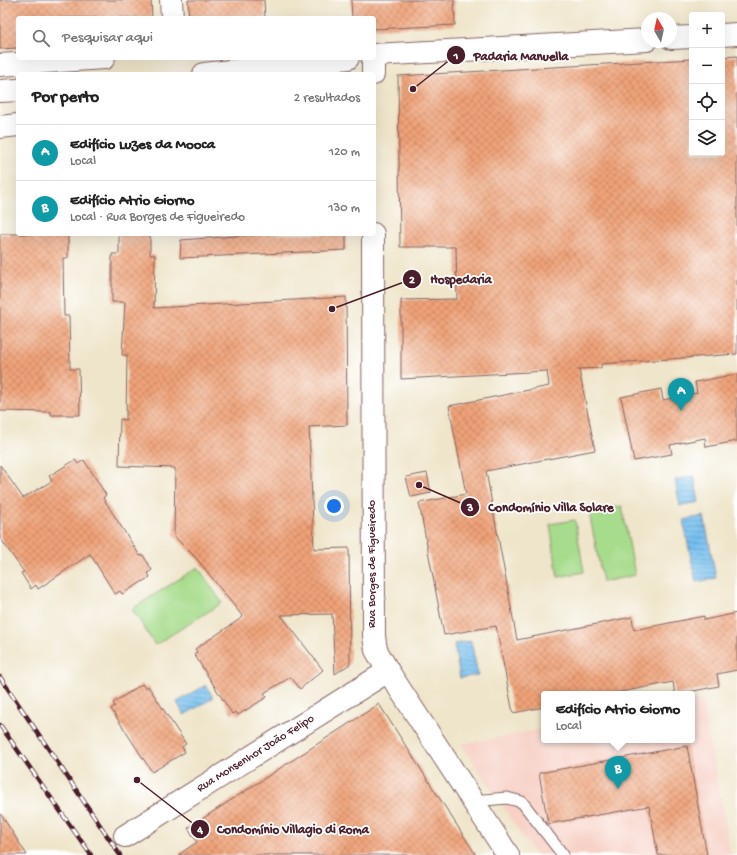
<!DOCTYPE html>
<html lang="pt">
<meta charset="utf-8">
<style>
body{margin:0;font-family:"Gochi Hand",sans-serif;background:#f2f2f2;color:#222}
.controls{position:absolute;right:12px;top:12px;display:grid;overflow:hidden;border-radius:4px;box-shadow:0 4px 16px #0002}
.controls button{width:36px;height:36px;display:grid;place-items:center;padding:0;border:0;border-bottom:1px solid #e0e0e0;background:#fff;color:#222;font:20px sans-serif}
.compass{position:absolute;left:641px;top:12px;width:36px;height:36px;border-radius:50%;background:#fff;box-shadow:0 4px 16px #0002;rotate:351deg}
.you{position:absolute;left:334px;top:506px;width:14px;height:14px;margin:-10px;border:3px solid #fff;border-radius:50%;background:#1a73e8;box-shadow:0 0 0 6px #1a73e833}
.badge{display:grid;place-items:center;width:26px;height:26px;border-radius:50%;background:#1f6fb2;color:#fff;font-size:13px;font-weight:700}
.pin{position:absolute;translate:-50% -33px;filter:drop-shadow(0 1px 2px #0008)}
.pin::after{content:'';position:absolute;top:21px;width:14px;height:12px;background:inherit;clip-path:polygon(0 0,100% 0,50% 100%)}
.popup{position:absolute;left:541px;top:691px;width:154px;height:52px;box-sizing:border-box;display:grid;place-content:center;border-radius:4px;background:#fff;filter:drop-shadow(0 1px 3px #0005);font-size:13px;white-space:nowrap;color:#767676}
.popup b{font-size:15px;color:#222}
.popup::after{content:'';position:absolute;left:50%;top:100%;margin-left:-8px;border:8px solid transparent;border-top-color:#fff}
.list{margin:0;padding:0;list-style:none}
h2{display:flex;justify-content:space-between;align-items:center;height:52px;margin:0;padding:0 16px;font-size:17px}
h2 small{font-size:13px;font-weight:400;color:#767676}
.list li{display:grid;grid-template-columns:26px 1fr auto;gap:12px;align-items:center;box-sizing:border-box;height:56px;padding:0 16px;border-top:1px solid #e0e0e0}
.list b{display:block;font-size:15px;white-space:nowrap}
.list p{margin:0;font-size:13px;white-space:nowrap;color:#767676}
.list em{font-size:13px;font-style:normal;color:#767676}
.icon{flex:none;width:22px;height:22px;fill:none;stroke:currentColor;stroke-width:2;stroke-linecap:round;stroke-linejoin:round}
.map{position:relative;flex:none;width:737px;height:855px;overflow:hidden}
.search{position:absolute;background:#fff;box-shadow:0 4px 16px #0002;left:16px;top:16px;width:360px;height:44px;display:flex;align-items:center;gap:10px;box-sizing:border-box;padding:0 14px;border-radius:4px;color:#767676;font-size:15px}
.panel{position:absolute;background:#fff;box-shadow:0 4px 16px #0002;left:16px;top:72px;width:360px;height:164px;border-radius:4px}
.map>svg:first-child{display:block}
.built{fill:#f7d1c6}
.pitch{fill:#a7dc8c;stroke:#787e5c}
.water{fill:url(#water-rules);stroke:#60708d}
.building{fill:url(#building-cross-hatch)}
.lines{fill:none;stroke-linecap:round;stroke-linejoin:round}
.service-casing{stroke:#846463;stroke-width:13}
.minor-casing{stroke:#846463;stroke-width:24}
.secondary-casing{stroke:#846463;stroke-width:24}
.service{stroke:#fff;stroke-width:11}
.minor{stroke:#fff;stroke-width:22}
.secondary{stroke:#fff;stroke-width:22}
.rail-casing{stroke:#4a1f2b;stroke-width:4.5}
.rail{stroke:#fff;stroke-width:3;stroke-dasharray:9;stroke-linecap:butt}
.labels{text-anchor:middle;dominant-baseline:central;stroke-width:3.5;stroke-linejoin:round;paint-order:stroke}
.street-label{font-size:12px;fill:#4a1f2b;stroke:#fff}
.leader{fill:none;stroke:#4a1f2b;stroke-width:1.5}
.callout-dot{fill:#4a1f2b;stroke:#fff;stroke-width:1.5}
.mark-label{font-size:12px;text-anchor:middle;font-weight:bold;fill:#fff}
.callout-label{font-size:13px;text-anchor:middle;font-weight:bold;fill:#4a1f2b;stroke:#fff;stroke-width:3.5;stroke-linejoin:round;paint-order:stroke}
</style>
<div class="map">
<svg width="737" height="855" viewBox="0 0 737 855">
<defs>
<pattern id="water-rules" width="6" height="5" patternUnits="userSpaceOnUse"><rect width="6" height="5" fill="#75c0ef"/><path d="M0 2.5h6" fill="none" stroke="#629bc2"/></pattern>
<pattern id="building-cross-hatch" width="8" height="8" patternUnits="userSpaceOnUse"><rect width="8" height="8" fill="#f0a378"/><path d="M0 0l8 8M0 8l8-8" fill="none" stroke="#c48463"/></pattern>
</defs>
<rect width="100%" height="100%" fill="#fff"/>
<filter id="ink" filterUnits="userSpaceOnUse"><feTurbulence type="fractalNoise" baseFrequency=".025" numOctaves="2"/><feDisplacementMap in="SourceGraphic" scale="8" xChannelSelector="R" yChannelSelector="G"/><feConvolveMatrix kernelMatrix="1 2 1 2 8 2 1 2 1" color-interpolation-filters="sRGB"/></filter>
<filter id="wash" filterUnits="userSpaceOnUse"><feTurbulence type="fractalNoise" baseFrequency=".012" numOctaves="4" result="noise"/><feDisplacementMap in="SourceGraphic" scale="16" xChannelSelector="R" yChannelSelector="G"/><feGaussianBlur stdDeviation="0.9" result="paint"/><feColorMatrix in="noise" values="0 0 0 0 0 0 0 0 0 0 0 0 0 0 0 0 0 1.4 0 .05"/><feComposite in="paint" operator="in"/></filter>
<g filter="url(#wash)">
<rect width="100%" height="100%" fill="#efe5ca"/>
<g class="built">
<path d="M160 234H264V235L181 240V236H160Z"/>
<path d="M702 700 731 855H535L461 744 544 729V740H692V702Z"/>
</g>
<g class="pitch">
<path d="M622 506 635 575 603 582 589 512Z"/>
<path d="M575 520 584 572 558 577 550 524Z"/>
<path d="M198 567 222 603 155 645 132 609Z"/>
</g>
<g class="water">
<path d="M694 476 699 502 680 506 675 480Z"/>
<path d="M704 516 716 578 696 582 683 520Z"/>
<path d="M471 641 478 675 460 678 454 644Z"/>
<path d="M206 685 213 698 184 715 177 702Z"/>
</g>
<g id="blocks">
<g class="building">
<path d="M0 0H151L152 18H18V48L0 49Z"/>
<path d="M188 0H264L265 18H189Z"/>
<path d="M351 0H454L455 25 374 29V18H352Z"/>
<path d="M737 56V354L601 364V368L579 369 595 450 486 471 517 640 632 617 634 630 704 616V620L737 613V670L717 674 719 686 678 694H675L673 682 610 694H544V707L513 713 496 626 444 635 419 503 466 494 449 406 549 386 547 371 401 379V300L457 299 456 247H400L398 76 692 59V153H722V57Z"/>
<path d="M0 234H68V258H63L64 316H69L70 369H79L80 415H51V412L0 411Z"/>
<path d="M119 234H150V255H155L154 308 346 297 347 425 309 427 314 549 349 548 350 664 335 674 332 614 281 615 323 670 300 689 291 677 264 693 267 697 238 715 236 712 232 714 194 654 197 652 195 649 243 617 197 559 174 536 175 468 119 466 120 419 126 420 127 355H122L125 302H112V254H119Z"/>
<path d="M264 234H346V250L180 258 181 240Z"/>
<path d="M737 374V441L706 447 705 438 670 445 672 454 634 461 621 397 661 389 663 400 697 393 695 382Z"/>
<path d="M75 460 78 464 84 460 106 495 103 498 140 556 143 555 152 570 148 573 150 577 122 594 120 591 115 594 90 554 38 589 36 585 31 589 21 573 24 572 0 538V465L23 498 52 481 49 476Z"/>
<path d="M427 473 431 493 411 497 406 477Z"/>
<path d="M142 684 145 688 148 686 186 744 182 747 185 752 152 772 111 709 115 706 113 703Z"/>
<path d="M379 704 476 855H178L197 842 188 828Z"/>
<path d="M687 746 707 855H658L649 806 548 824 539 773Z"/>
<path d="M0 813 27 855H0Z"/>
</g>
</g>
</g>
<g filter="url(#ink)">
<use href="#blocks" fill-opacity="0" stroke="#846463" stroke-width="1"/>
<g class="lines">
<g class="service-casing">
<path id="service" d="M473 801 507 798 522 802 563 855"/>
</g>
<g class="minor-casing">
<g id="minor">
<path d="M171 0 172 18"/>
<path d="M373 58V74"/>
<path d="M0 65 104 58"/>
<path d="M0 127 18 125"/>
<path d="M373 234 374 636 376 650 388 671 508 855"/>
<path d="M125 836 388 671"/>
</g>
</g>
<g class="secondary-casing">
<g id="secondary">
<path d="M722 35 737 34"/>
<path d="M671 38 692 37"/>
<path d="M374 55 647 40"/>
<path d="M204 74 348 58"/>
<path d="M0 91 18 90"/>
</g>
</g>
<use href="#service" class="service"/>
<use href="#minor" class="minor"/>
<use href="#secondary" class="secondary"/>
<g class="rail-casing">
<g id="rail">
<path d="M0 677 120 855"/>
<path d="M0 725 91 855"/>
</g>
</g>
<use href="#rail" class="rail"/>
</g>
</g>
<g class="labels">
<g class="street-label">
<text transform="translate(373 564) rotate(-90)">Rua Borges de Figueiredo</text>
<text transform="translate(256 754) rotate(-32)">Rua Monsenhor João Felipo</text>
</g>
</g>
<path class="leader" d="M413 89L456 55M332 309L412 279M419 485L470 507M137 780L200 829"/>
<g class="callout-dot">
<circle cx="413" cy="89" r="4"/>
<circle cx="332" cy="309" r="4"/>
<circle cx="419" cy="485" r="4"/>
<circle cx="137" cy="780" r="4"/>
<circle cx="456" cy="55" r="10"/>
<circle cx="412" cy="279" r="10"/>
<circle cx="470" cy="507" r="10"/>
<circle cx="200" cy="829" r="10"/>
</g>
<g class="mark-label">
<text x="456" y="59">1</text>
<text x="412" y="283">2</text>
<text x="470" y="511">3</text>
<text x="200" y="833">4</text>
</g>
<g class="callout-label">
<text x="521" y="60">Padaria Manuella</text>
<text x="461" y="283">Hospedaria</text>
<text x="551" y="511">Condomínio Villa Solare</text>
<text x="293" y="833">Condomínio Villagio di Roma</text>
</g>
</svg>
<div class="controls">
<button>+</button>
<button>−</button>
<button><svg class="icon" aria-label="locate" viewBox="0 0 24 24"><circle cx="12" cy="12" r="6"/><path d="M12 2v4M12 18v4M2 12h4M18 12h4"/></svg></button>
<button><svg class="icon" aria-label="layers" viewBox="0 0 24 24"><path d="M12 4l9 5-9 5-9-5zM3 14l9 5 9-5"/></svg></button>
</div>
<svg class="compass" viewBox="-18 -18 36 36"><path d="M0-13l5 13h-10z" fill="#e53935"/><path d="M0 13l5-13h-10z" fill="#767676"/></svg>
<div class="you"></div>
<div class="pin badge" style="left:681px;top:411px;background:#0f9aa8">A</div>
<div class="pin badge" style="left:618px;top:789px;background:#0f9aa8">B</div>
<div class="popup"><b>Edifício Atrio Giorno</b>Local</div>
<div class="search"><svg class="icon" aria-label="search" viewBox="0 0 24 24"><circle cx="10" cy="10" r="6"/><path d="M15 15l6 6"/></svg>Pesquisar aqui</div>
<section class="panel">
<h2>Por perto<small>2 resultados</small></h2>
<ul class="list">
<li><span class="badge" style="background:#0f9aa8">A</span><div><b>Edifício Luzes da Mooca</b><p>Local</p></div><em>120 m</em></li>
<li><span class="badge" style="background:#0f9aa8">B</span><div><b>Edifício Atrio Giorno</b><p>Local · Rua Borges de Figueiredo</p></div><em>130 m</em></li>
</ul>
</section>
</div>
